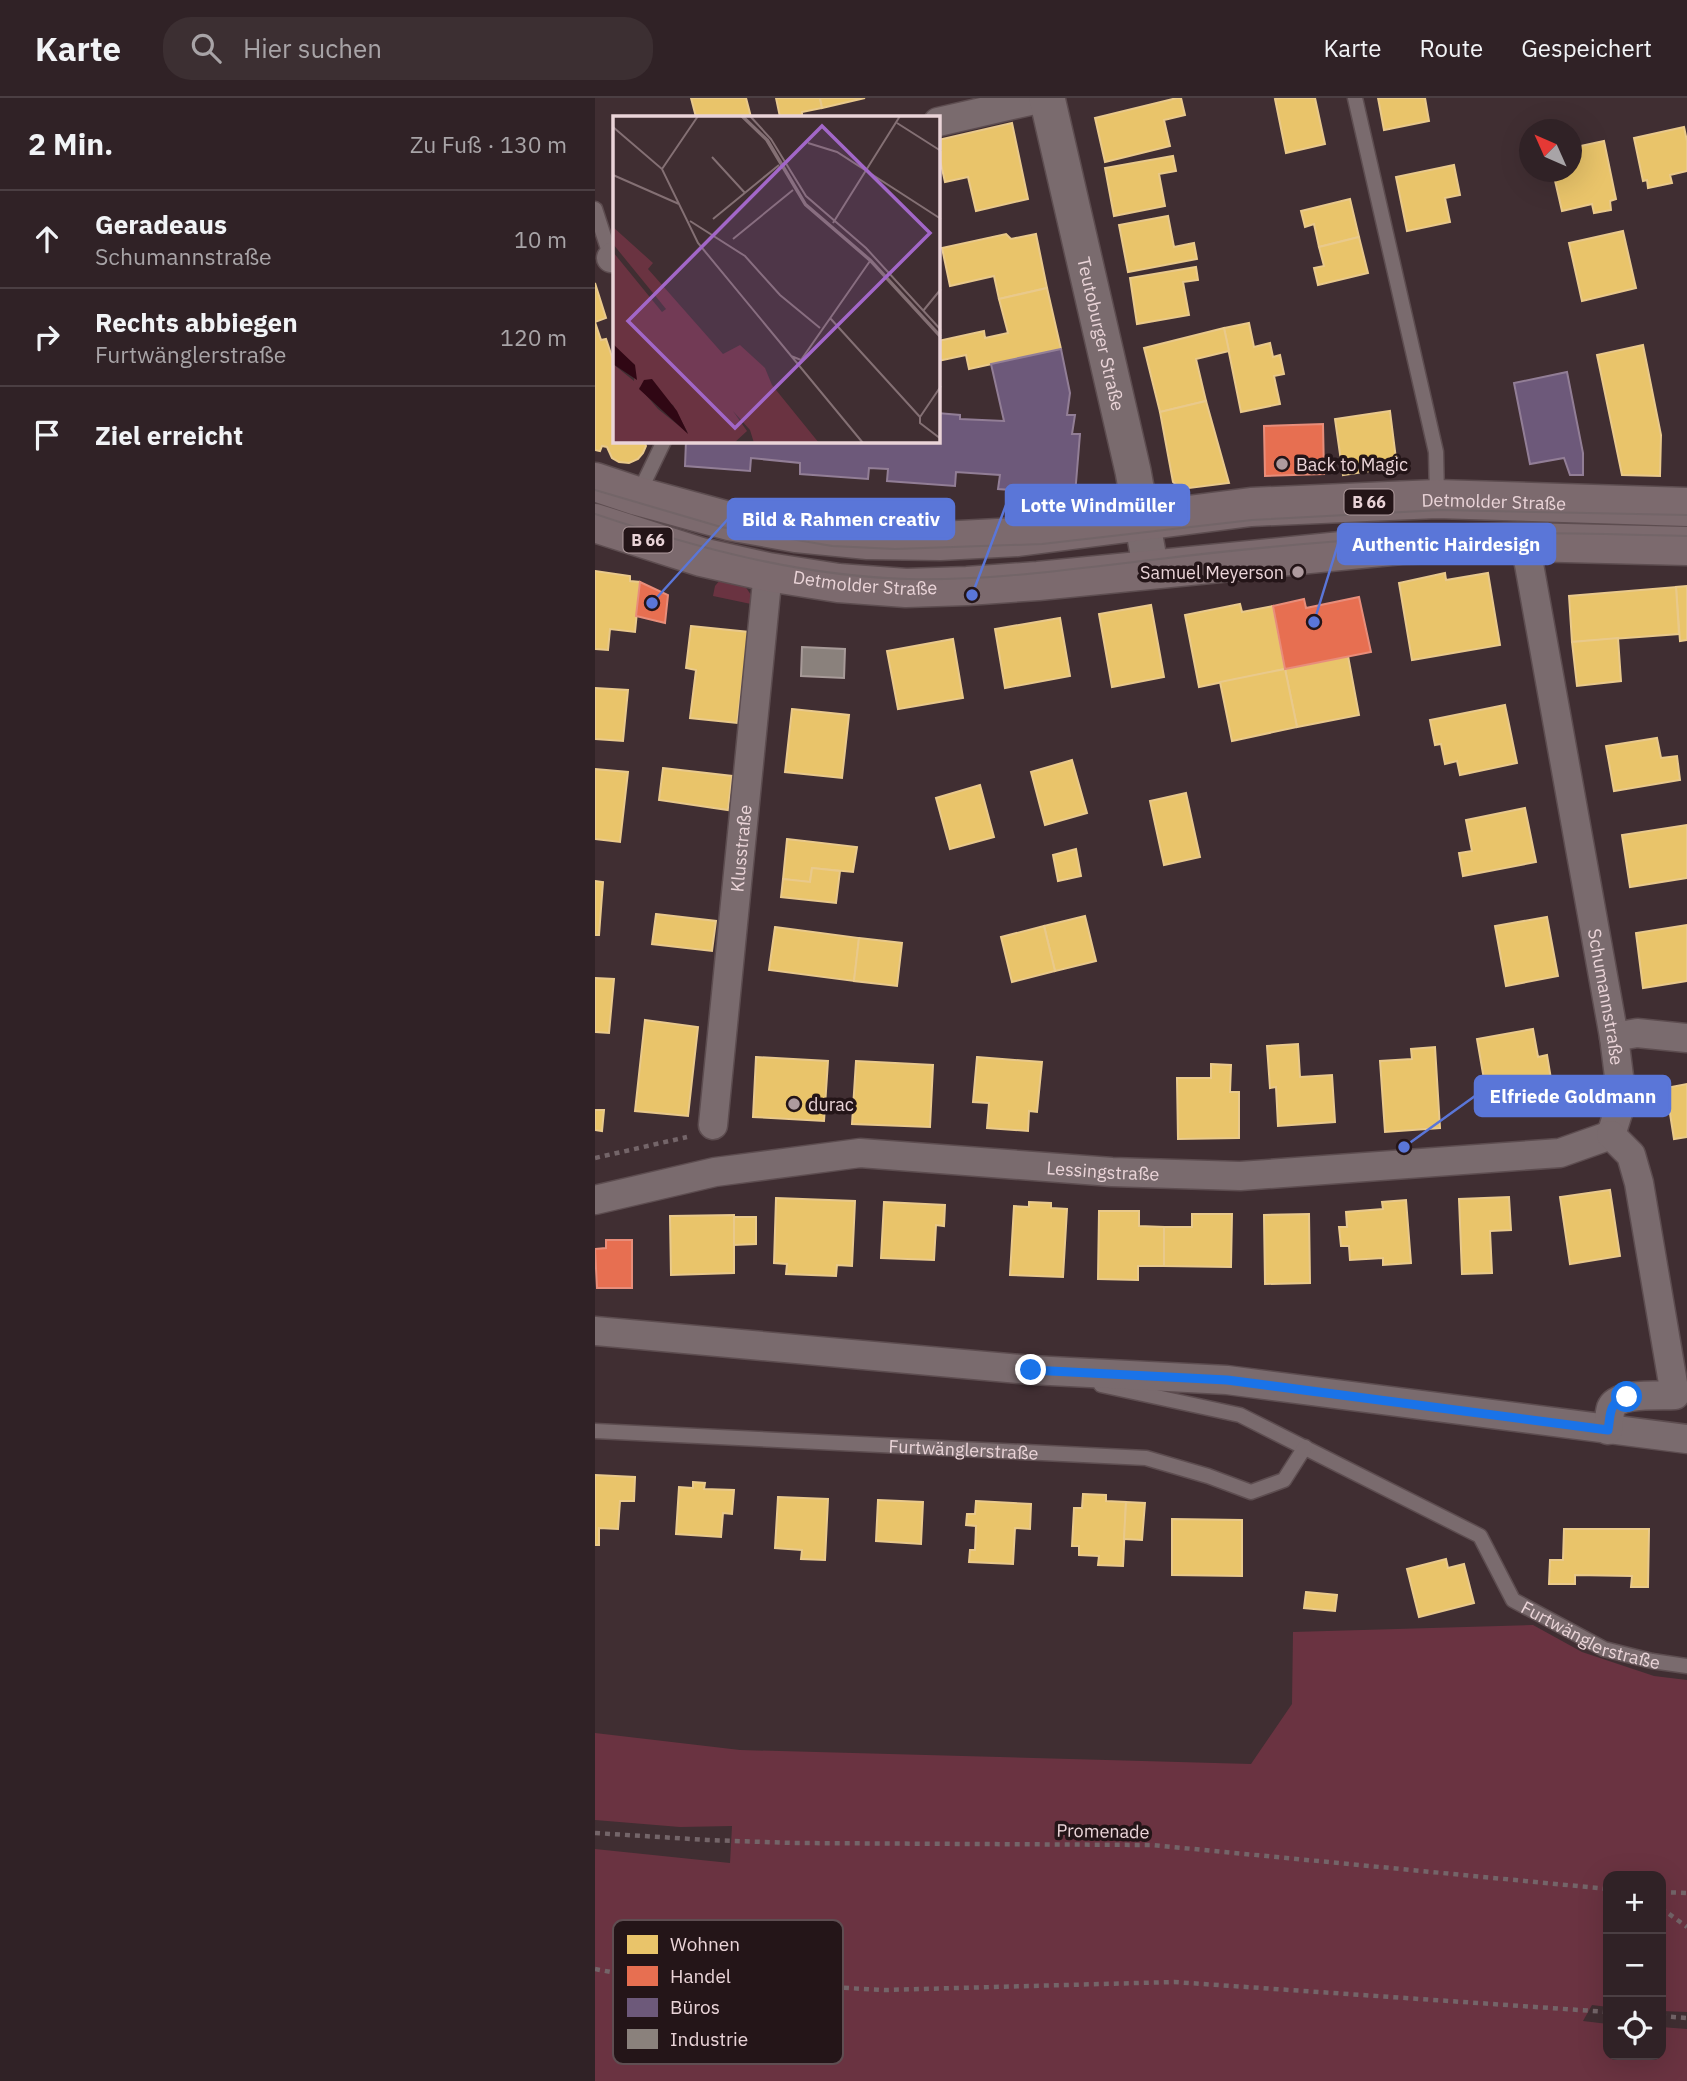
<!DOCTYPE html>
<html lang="de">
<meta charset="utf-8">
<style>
body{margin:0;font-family:"IBM Plex Sans",sans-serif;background:#3c2f32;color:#f1f3f6}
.controls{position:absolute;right:21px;bottom:21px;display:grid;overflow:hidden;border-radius:14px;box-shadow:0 7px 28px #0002}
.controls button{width:63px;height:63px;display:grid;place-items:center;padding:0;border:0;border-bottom:2px solid #4b3f43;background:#302226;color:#f1f3f6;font:35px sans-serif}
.compass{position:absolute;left:924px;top:21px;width:63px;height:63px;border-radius:50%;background:#302226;box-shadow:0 7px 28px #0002;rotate:315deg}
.stop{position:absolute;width:21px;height:21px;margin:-16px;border:5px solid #1a73e8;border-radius:50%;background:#fff}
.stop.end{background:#1a73e8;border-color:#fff;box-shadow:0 2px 7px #0008}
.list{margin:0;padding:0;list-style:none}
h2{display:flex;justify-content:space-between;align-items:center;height:91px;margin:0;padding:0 28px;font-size:30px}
h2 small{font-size:23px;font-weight:400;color:#a8a4a7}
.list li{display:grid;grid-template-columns:46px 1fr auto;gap:21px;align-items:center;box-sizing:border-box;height:98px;padding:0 28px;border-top:2px solid #4b3f43}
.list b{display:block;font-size:26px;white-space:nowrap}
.list p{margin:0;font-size:23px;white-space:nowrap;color:#a8a4a7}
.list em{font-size:23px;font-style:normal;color:#a8a4a7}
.icon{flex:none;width:38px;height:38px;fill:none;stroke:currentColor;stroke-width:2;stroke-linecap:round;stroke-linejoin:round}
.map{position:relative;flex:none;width:1092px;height:1983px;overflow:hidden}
header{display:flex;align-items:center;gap:42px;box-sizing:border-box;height:98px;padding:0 35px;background:#302226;border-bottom:2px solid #4b3f43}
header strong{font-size:33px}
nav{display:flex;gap:38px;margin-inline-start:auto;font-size:24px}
.search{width:490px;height:63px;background:#3c2f32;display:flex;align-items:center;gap:18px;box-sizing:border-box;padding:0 24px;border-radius:28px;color:#a8a4a7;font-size:26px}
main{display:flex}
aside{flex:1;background:#302226}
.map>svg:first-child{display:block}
.green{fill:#6a3341}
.homes{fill:#e9c46a;stroke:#e9c98b;stroke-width:2}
.shops{fill:#e76f51;stroke:#e88d7a;stroke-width:2}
.offices{fill:#6d597a;stroke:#927e96;stroke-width:2}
.industry{fill:#8a817c;stroke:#a79a98;stroke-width:2}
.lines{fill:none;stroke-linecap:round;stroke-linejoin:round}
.service-casing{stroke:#5d4d50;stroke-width:17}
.minor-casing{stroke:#5d4d50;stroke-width:31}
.tertiary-casing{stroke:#5d4d50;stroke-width:38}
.primary-casing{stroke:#5d4d50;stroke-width:41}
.path{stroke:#746569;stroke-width:4.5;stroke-dasharray:5 5;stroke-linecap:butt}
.service{stroke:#7a6b6e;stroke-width:14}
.minor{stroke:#7a6b6e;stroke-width:28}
.tertiary{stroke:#7a6b6e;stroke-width:35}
.primary{stroke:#7c6a6e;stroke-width:38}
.tram{stroke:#736568;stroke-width:2}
.route{stroke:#1a73e8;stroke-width:9}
.poi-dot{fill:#ae9a9e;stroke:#241518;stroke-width:2.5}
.labels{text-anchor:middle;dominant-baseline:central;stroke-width:7;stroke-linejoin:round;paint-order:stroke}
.shield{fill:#241518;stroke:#af9b9e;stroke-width:2}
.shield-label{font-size:16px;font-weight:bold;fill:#ead4d8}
.street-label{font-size:18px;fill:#ead4d8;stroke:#241518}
.poi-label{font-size:18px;fill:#ead4d8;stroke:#241518;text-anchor:start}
.inset-road{fill:none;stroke:#847074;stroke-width:2}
.view{fill:#a267c8;fill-opacity:0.15;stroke:#a267c8;stroke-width:3.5}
.inset-edge{fill:none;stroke:#ead4d8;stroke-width:3.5}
.key{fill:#241518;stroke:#5f4e52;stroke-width:2}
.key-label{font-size:19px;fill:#ead4d8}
.leader{fill:none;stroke:#5a76d8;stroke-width:2.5}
.callout-dot{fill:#5a76d8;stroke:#241518;stroke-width:2.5}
.callout{fill:#5a76d8;stroke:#5a76d8;stroke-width:2.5}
.callout-label{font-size:19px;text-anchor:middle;font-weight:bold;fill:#fff}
</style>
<header>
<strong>Karte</strong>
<div class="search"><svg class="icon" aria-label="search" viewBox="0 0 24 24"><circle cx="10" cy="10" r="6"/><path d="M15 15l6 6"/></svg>Hier suchen</div>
<nav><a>Karte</a><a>Route</a><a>Gespeichert</a></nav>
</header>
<main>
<aside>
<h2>2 Min.<small>Zu Fuß · 130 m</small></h2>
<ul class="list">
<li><svg class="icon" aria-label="ahead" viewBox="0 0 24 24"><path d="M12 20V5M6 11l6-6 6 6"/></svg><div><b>Geradeaus</b><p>Schumannstraße</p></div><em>10 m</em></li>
<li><svg class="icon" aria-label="right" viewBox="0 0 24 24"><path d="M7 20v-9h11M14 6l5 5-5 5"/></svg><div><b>Rechts abbiegen</b><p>Furtwänglerstraße</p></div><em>120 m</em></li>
<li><svg class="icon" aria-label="arrive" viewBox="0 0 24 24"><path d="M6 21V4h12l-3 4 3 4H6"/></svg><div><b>Ziel erreicht</b></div></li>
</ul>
</aside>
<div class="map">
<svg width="1092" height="1983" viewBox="0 0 1092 1983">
<rect width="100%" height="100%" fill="#402e32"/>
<g class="green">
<path d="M125 482 150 488 156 497V506L118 498 120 488Z"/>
<path d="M938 1527 987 1554 1059 1578 1092 1582V1914L1066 1913V1778H1013V1909L997 1907 988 1923 1013 1926V1957H1066V1929L1092 1931V1983H0V1751L135 1765 137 1728 85 1729 0 1722V1635L145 1652 656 1666 697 1606 698 1534Z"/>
</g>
<g class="homes">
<path d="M96 0H151L156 19H101Z"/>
<path d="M181 0H225L227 10 207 14V19H185Z"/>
<path d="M225 0H270L227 10Z"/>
<path d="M582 0H586L590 17 569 22 575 48 510 64 500 20Z"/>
<path d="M686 0H720L730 46 691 55 680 1Z"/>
<path d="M783 0H830L834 23 789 32Z"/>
<path d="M417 25 433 101 381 113 373 79 350 84 343 53V42Z"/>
<path d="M1089 29 1092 43V73L1075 77 1077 85 1053 90 1052 82 1048 83 1039 40Z"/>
<path d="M1009 43 1021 101 1015 103 1016 112 999 115 997 106 967 113 958 74H976V50Z"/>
<path d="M578 58 581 73 564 76 570 108 519 118 510 70Z"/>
<path d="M859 67 865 97 850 100 855 124 812 133 801 79Z"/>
<path d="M755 101 764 139 724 149 719 126 710 129 706 113Z"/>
<path d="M573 118 579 149 599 145 602 161 533 174 524 127Z"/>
<path d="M1028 133 1041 190 987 203 974 145Z"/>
<path d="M411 136 416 141 441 136 452 190 404 201 399 178 355 188 347 150Z"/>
<path d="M764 139 773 175 723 187 719 170 729 168 724 149Z"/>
<path d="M601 169 603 182 588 184 594 217 542 226 535 180Z"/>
<path d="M0 185 11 220 0 224Z"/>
<path d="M452 190 466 251 374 271 371 257 343 263V243L389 233 390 240 413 235 404 201Z"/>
<path d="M0 224 6 242 11 241 19 265V343H49L51 348 48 355 43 361 34 365 24 364 17 360 12 349 7 348 5 353 0 352Z"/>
<path d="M654 225 659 249 675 245 678 259 685 257 689 276 679 278 685 306 646 314 629 230Z"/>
<path d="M629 230 634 253 601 261 611 303 565 314 549 250Z"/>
<path d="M1048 247 1066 337 1065 378 1027 377 1002 257Z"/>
<path d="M611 303 634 385 586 391 578 384 565 314Z"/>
<path d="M795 313 802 369 748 377 740 321Z"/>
<path d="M0 473 35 478V483L45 484 40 534 15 531 13 552 0 551Z"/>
<path d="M850 475 851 482 893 475 905 547 817 562 804 485Z"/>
<path d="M1092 488V542L1085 543 1081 489Z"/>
<path d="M1081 489 1084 536 977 544 974 498Z"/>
<path d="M645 506 647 514 678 508 690 571 604 589 590 517Z"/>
<path d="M556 507 569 579 517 589 504 516Z"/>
<path d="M465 520 475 578 410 590 400 531Z"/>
<path d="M96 528 154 534 142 625 95 620 101 572 91 570Z"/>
<path d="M1023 540 1026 583 982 588 977 544Z"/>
<path d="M358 541 368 600 303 611 292 553Z"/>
<path d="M753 558 764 617 702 629 690 571Z"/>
<path d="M690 571 702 629 637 643 625 584Z"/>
<path d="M0 590 33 592 28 643 0 641Z"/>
<path d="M910 607 922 665 865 677 862 663 850 666 846 646 840 647 835 622Z"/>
<path d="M197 611 254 617 247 680 190 674Z"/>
<path d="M1062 640 1066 660 1082 658 1085 682 1019 693 1011 648Z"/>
<path d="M477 662 492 715 450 727 436 674Z"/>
<path d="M68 670 137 678 133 712 64 702Z"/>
<path d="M0 671 33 674 25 744 0 741Z"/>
<path d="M385 687 399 739 355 751 341 700Z"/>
<path d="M591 695 605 759 569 767 555 703Z"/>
<path d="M930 710 941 764 868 778 864 755 877 753 871 722Z"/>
<path d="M1092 727V780L1035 789 1027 737Z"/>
<path d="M192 741 262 749 258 774 217 770 215 784 188 781Z"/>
<path d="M481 751 486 778 463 783 458 757Z"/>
<path d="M217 770 245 773 241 805 186 799 188 781 215 784Z"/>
<path d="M0 783 8 784 4 837H0Z"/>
<path d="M61 816 121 823 117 853 57 846Z"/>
<path d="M490 818 501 863 460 873 449 828Z"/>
<path d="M952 819 963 878 911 888 900 828Z"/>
<path d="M1092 827V883L1048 890 1041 835Z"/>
<path d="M449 828 460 873 417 884 406 839Z"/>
<path d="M180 829 264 840 259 883 174 872Z"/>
<path d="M264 840 307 845 302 888 259 883Z"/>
<path d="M0 880 19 881 14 935 0 934Z"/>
<path d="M50 922 103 929 93 1018 40 1013Z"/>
<path d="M938 931 943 959 952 957 956 981 891 993 882 941Z"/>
<path d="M703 946 705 979 737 977 740 1024 683 1028 681 989 675 990 672 948Z"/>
<path d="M840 949 845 1030 790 1034 785 963 817 961 816 951Z"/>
<path d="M161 959 233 963 229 1023 158 1019Z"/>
<path d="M382 959 447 964 442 1014 434 1013 433 1033 392 1030 394 1005 378 1004Z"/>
<path d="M261 963 338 967 335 1029 257 1026Z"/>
<path d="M616 966 636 967 635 994H644V1040L583 1041 582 980H616Z"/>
<path d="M1092 986V1039L1079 1041 1071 990Z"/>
<path d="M0 1012H9L7 1033 0 1032Z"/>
<path d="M1015 1092 1025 1158 975 1166 965 1099Z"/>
<path d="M914 1099 916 1132 895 1133 897 1175 867 1176 864 1101Z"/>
<path d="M181 1100 260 1103 257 1168 242 1167 241 1178 191 1176 192 1166 179 1165Z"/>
<path d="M811 1102 816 1165 788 1167V1160L755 1162 754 1148H746L744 1129H752L751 1114 788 1111 787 1104Z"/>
<path d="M289 1104 350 1107 349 1128 341 1127 339 1162 286 1160Z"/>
<path d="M434 1104 456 1105V1110L472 1111 468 1179 415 1177 419 1108 434 1109Z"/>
<path d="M504 1113H544V1128L569 1129V1168H543V1182L503 1181Z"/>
<path d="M597 1116H637L636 1169 569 1168V1129H597Z"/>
<path d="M714 1116 715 1185 670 1186 669 1117Z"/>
<path d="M139 1117V1175L76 1177 75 1118Z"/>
<path d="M139 1119H161V1146L139 1147Z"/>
<path d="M0 1377 40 1379 39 1403H25L23 1431 4 1430V1447H0Z"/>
<path d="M98 1384 110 1385 109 1391 139 1392 137 1416 128 1415 126 1439 81 1436 84 1389 98 1390Z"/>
<path d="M488 1396 511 1397V1403L531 1404 528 1468 503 1467 504 1458 484 1457V1448H477L479 1410H487Z"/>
<path d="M183 1399 233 1401 230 1462 206 1461 207 1452 180 1450Z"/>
<path d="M283 1402 328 1404 326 1446 281 1443Z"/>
<path d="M381 1403 436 1406 435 1431 420 1430 418 1466 374 1464 375 1452H380L381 1428 371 1427 372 1416H380Z"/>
<path d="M531 1404 550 1405 547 1442 529 1441Z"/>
<path d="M577 1421 647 1422V1478L577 1477Z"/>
<path d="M969 1431H1054L1053 1489H1036L1037 1478 980 1477V1486H954L955 1462H968Z"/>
<path d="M851 1461 853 1470 869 1466 879 1505 824 1519 812 1471Z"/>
<path d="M711 1494 742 1497 740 1513 709 1510Z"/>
</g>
<g class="shops">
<path d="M728 326 729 376 670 378 669 328Z"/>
<path d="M45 484 73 497 70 525 41 518Z"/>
<path d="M764 499 776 554 690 571 678 508 709 501 711 510Z"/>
<path d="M11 1142H37V1190H2L0 1151 11 1150Z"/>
</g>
<g class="offices">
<path d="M466 251 475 295 472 317H480L477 336H485L480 397 403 391 405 377 361 374 360 388 292 383 293 371 274 370 273 381 205 376V365L156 360 155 373 90 368 91 343H343V315L365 317V321L409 323 396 266Z"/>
<path d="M972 274 988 355V377H975L969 360 935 366 919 285Z"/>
</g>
<path class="industry" d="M207 549 250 551 249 580 206 578Z"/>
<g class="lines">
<g class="service-casing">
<g id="service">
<path d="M760 0 841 354 842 399"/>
<path d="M0 111 17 163"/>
<path d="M43 397 69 343"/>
<path id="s1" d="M506 1287 645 1317 885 1438 918 1502 1009 1551 1057 1563 1092 1568"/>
<path id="s2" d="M0 1333 551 1360 613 1378 656 1394 689 1382 710 1349"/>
</g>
</g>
<g class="minor-casing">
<g id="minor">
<path d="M343 24 448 0"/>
<path d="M16 160 19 158"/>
<path id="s3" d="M930 444 1019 939 1027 1002 1016 1037"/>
<path d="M1019 939 1042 935 1092 940"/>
<path id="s4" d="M118 1027 173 474"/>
<path id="s5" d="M0 1102 120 1074 265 1055 517 1074 645 1078 965 1055 1016 1037"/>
<path d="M0 1233 436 1272 632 1282 1092 1341"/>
<path d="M1013 1332C1014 1326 1014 1316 1016 1310 1022 1294 1065 1298 1080 1297L1044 1085 1036 1057 1016 1037"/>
</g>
</g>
<g class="tertiary-casing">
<g id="tertiary">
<path id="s6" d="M452 0 538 373 556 472"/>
</g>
</g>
<g class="primary-casing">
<g id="primary">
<path id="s7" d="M0 384 42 398 134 423 201 435 273 442 345 443 423 439 656 409 794 403 842 401 1092 409"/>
<path id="s8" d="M0 425 106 459 173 474 243 485 311 490 372 488 443 483 806 447 930 444 1092 448"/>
</g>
</g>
<g class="path">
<path d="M0 1060 92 1039"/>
<path d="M0 1735 112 1742 199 1745 557 1747 1013 1791"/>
<path d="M1066 1794 1092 1795"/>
<path d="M1066 1810 1092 1829"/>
<path d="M0 1871 42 1879 290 1892 579 1884 1013 1914"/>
<path d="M1066 1918 1092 1920"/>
</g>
<use href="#service" class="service"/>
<use href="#minor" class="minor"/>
<use href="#tertiary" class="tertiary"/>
<use href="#primary" class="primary"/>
<g class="tram">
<path d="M0 392 126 429 237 448 300 451 447 446 657 422 846 412 1092 417"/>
<path d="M0 416C101 450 206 478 313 481 394 483 476 471 556 462 638 452 721 444 804 439 900 432 996 436 1092 438"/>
</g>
</g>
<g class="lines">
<path class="route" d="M436 1272 632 1282 1013 1332C1016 1315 1013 1305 1032 1299"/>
</g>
<g class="poi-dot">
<circle cx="687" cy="366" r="7"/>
<circle cx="703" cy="474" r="7"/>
<circle cx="199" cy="1006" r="7"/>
</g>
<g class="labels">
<g class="shield">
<rect x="749.5" y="391.5" width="49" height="25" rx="5"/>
<rect x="28.5" y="429.5" width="49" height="25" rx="5"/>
</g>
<g class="shield-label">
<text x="774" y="404">B 66</text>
<text x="53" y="442">B 66</text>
</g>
<g class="street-label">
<text stroke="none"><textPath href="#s6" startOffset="242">Teutoburger Straße</textPath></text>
<text stroke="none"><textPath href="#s7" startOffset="908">Detmolder Straße</textPath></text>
<text stroke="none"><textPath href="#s8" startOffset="278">Detmolder Straße</textPath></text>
<text stroke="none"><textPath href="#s4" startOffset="278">Klusstraße</textPath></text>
<text stroke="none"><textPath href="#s3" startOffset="462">Schumannstraße</textPath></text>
<text stroke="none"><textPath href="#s5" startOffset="513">Lessingstraße</textPath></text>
<text stroke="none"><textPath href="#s2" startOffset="369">Furtwänglerstraße</textPath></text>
<text stroke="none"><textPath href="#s1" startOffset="569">Furtwänglerstraße</textPath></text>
<text transform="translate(508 1733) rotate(1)">Promenade</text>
</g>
<g class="poi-label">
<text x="701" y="366">Back to Magic</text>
<text x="689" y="474" text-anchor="end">Samuel Meyerson</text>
<text x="213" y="1006">durac</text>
</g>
</g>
<g transform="translate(18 18)">
<rect width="327" height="327" fill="#402e32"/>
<path d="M0 111 40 147 35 153 110 238 127 229 152 252 159 269 206 327H141L137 314 120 295 134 315 121 327H0V248L21 265 22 249 0 231V136L49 196 53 193 0 128ZM26 271 60 289 75 317 45 293Z" fill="#6a3341" fill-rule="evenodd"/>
<path d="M0 228 22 249 24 264 0 248ZM39 263 64 295 75 318 26 273 31 264Z" fill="#300714"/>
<path class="inset-road" d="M128 0 153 24 192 89 257 145 328 222M130 0 155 24 193 88 258 144 328 220M137 0 158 23 193 80 253 132 328 214M284 7 328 35M0 11 49 53 85 127 250 327M195 27 224 36 328 103M99 41 132 77M49 53 85 0M0 59 66 88M100 103 166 49M77 105 132 140 167 179 207 212M220 107 287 0M120 123 180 74M310 195 328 173M217 202 307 301V307L328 323M178 240 188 244 257 145M307 301 328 270"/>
<path class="view" d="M209 10 317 117 122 312 15 205Z"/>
<rect width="327" height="327" class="inset-edge"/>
</g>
<rect x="18" y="1822" width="230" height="144" rx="10" class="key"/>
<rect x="32" y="1837" width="31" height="19" fill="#e9c46a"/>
<rect x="32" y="1868" width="31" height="20" fill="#e76f51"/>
<rect x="32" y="1900" width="31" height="19" fill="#6d597a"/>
<rect x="32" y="1931" width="31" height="20" fill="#8a817c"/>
<g class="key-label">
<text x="75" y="1853">Wohnen</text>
<text x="75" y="1885">Handel</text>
<text x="75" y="1916">Büros</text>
<text x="75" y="1948">Industrie</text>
</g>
<path class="leader" d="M377 497L411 407M57 505L133 421M719 524L743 446M809 1049L880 998"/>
<g class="callout-dot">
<circle cx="377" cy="497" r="7"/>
<circle cx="57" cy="505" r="7"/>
<circle cx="719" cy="524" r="7"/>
<circle cx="809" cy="1049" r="7"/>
</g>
<g class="callout">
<rect x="411" y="387" width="183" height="40" rx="7"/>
<rect x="133" y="401" width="226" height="40" rx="7"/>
<rect x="743" y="426" width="217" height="40" rx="7"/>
<rect x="880" y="978" width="195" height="40" rx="7"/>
</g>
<g class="callout-label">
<text x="503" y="414">Lotte Windmüller</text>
<text x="246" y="428">Bild &amp; Rahmen creativ</text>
<text x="851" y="453">Authentic Hairdesign</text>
<text x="978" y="1005">Elfriede Goldmann</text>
</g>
</svg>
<div class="controls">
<button>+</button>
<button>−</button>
<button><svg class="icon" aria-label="locate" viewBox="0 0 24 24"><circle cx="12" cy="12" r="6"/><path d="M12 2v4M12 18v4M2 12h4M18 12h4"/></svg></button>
</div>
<svg class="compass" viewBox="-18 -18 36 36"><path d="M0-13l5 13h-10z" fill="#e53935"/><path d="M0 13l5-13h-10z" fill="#a8a4a7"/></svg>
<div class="stop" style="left:1032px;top:1299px"></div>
<div class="stop end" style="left:436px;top:1272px"></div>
</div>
</main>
